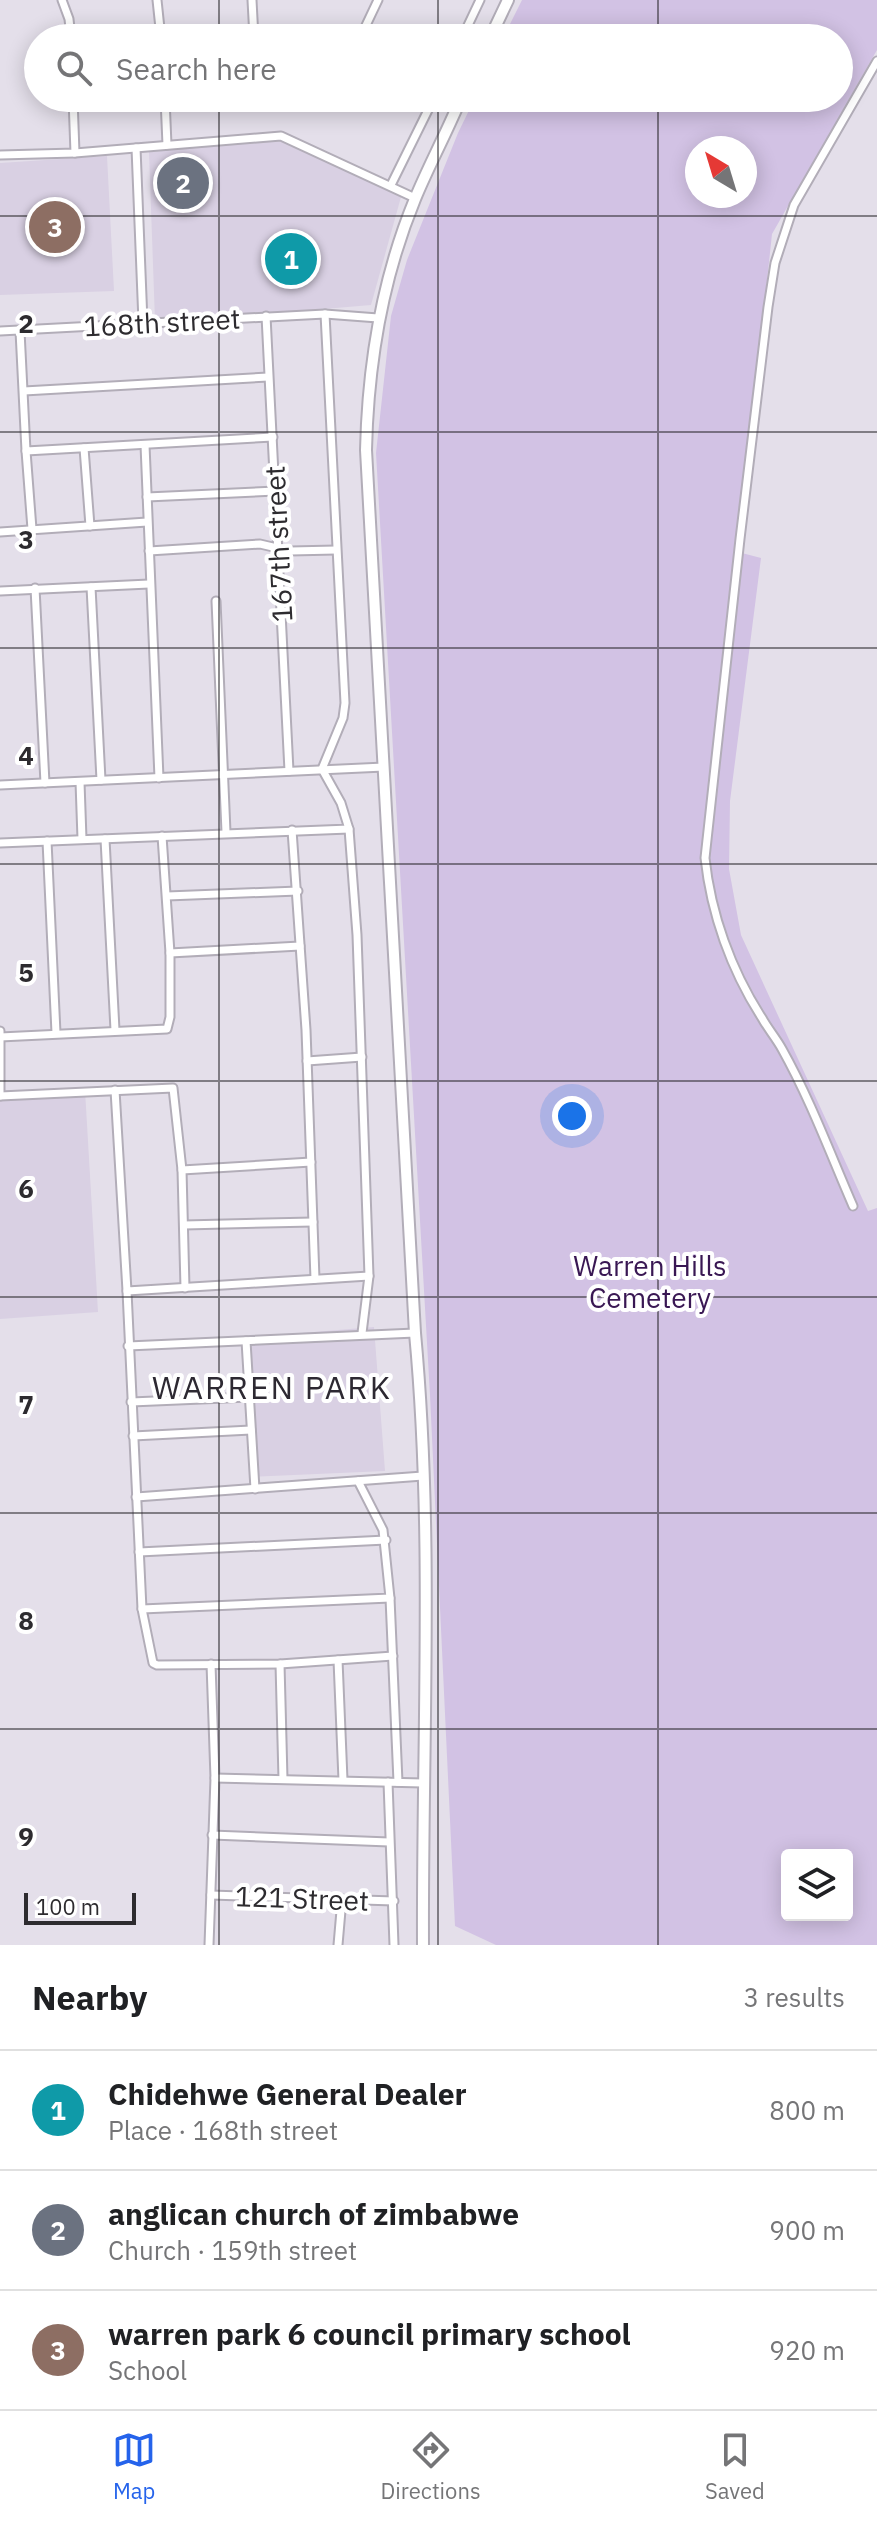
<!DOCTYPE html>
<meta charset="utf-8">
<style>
body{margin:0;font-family:"IBM Plex Sans",sans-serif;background:#f6f6f6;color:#202124}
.controls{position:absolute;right:24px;bottom:24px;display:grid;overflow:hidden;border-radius:8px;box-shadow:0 4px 20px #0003}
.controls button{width:72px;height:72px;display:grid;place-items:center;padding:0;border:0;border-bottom:2px solid #e0e0e0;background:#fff;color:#202124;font:40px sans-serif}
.compass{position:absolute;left:685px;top:136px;width:72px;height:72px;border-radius:50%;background:#fff;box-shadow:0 4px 20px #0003;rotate:322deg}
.scale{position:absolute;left:24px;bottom:20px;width:112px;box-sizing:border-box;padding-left:8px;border:4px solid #2d2b2f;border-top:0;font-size:22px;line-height:28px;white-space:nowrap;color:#2d2b2f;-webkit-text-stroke:6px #fff;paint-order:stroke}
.you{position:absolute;left:572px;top:1116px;width:28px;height:28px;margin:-20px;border:6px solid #fff;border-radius:50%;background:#1a73e8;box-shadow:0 0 0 12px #1a73e833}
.badge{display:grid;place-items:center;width:52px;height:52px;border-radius:50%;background:#2563eb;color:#fff;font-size:26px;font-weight:700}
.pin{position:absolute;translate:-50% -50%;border:4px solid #fff;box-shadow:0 2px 8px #0006}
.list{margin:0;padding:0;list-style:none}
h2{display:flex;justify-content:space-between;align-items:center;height:104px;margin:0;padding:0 32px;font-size:34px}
h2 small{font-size:26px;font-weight:400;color:#757577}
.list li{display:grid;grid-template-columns:52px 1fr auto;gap:24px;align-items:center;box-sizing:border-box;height:120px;padding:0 32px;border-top:2px solid #e0e0e0}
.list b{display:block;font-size:30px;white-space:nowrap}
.list p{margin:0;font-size:26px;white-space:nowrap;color:#757577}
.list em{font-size:26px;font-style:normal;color:#757577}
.icon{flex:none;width:44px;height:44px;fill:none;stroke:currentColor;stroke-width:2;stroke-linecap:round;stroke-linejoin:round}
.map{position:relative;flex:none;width:877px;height:1945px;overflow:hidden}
.search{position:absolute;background:#fff;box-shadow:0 4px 20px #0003;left:24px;right:24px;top:24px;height:88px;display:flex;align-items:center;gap:20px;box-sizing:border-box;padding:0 28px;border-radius:44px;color:#757577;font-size:30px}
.sheet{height:464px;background:#fff}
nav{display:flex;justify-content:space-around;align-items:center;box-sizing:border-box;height:112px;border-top:2px solid #e0e0e0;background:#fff;font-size:22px;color:#757577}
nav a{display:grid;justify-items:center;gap:4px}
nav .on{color:#2563eb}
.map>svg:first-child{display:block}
.built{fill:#d9d0e3}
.green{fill:#d2c2e4;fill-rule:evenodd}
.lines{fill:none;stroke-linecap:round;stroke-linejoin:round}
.street-casing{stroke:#b2adb8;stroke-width:11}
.secondary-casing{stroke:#b2adb8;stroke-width:14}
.street{stroke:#fff;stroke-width:7}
.secondary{stroke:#fff;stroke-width:10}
.grid{fill:none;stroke:#2d2b2f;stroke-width:2;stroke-opacity:0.55}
.labels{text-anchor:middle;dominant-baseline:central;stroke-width:8;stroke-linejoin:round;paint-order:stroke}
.street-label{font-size:28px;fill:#2d2b2f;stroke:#fff}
.park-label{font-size:28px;fill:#391753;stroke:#fff}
.quarter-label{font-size:32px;letter-spacing:2px;fill:#2d2932;stroke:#fff}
.grid-label{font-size:26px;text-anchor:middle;font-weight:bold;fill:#2d2b2f;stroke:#fff;stroke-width:8;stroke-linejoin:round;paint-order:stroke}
</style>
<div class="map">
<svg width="877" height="1945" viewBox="0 0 877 1945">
<rect width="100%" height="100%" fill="#e4dfea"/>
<g class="built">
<path d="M281 137 389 184 401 197 371 305 324 309V321L301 314 155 321 149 152Z"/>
<path d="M107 156 114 291 0 295V163Z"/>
<path d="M85 1090 98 1312 0 1319V1095Z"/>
<path d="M374 1327 385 1471 250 1477 243 1338Z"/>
</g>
<path class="green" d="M522 0H877V50L772 234 738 552 761 558 730 801 729 869 741 935 868 1211 877 1208V1945H496L455 1926 430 1395 376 453 391 316 407 260 458 133 475 98H839V38H503ZM697 148H745V196H697ZM787 1855H847V1915H787Z"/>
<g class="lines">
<g class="street-casing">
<g id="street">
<path d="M62 0 69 19 71 38"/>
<path d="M157 0 161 38"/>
<path d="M252 0 254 38"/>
<path d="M360 38 378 0"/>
<path d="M462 38 480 0"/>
<path d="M73 98 75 153"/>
<path d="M165 98 167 145"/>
<path d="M418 98 431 105"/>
<path d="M136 148 143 322"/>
<path d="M0 155 75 153 281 136 415 198"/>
<path d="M391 185 434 98"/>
<path d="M266 316 289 771"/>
<path d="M0 331 325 314 378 318"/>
<path d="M20 331 26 451 273 437"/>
<path d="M24 391 268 377"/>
<path d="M145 445 159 778"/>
<path d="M84 448 90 526"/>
<path d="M26 451 32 529"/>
<path d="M147 497 276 491"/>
<path d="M0 532 147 522"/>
<path d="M149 551 260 544 290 551 336 550"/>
<path d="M91 587 101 780"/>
<path d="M35 588 45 783"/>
<path d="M0 591 149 584"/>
<path d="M216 601 226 832"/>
<path d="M80 782 82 839"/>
<path d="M0 785 384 767"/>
<path d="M349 829 357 935 369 1276 362 1333"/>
<path d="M292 830 306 1030 315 1279"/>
<path d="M105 839 115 1030"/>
<path d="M47 841 56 1033"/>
<path d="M0 843 349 829 341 803 322 769 343 718 345 703 325 314"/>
<path d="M167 896 298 891"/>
<path d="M170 953 300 946"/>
<path d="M0 1031V1096"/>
<path d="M0 1037 167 1029 170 1017V953L162 836"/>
<path d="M307 1061 362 1057"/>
<path d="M115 1090 127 1291 369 1276"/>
<path d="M0 1096 173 1088 182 1170 185 1288"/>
<path d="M182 1170 311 1162"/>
<path d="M853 1206C830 1153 810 1099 782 1049 776 1038 768 1029 762 1018 731 970 711 914 705 858L740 539 768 307 775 263 794 205 877 61"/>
<path d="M184 1225 313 1222"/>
<path d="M127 1291 142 1609 153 1663 157 1665 280 1664 393 1656"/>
<path d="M246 1341 255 1489"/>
<path d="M128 1346 415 1333"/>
<path d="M131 1402 249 1397"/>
<path d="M133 1436 251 1430"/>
<path d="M136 1497 423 1476"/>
<path d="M139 1552 386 1540"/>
<path d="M390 1598 398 1782"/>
<path d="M142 1609 390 1598 383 1530 358 1481"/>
<path d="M338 1660 343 1780"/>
<path d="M280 1664 283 1779"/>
<path d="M215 1778 423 1783"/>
<path d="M388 1782 394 1945"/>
<path d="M212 1835 389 1842"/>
<path d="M211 1895 394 1901"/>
<path d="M209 1945 215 1778 211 1664"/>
<path d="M338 1945 342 1899"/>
</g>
</g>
<g class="secondary-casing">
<g id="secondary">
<path d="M490 38 508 0"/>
<path d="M423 1945C422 1741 434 1536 415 1333L366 450C368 363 382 279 415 199 429 165 447 132 461 98"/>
</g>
</g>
<use href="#street" class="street"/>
<use href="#secondary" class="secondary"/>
</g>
<path class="grid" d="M219 0V38M438 0V38M658 0V38M219 98V1945M438 98V1945M658 98V1945M0 216H877M0 432H877M0 648H877M0 864H877M0 1081H877M0 1297H877M0 1513H877M0 1729H877"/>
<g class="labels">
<g class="street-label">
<text transform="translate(162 322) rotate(-3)">168th street</text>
<text transform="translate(278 544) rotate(-93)">167th street</text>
<text transform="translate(302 1898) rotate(2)">121 Street</text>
</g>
<g class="park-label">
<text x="650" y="1265">Warren Hills<tspan x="650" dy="32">Cemetery</tspan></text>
</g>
<g class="quarter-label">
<text x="272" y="1387">WARREN PARK</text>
</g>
</g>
<g class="grid-label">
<text x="26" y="333">2</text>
<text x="26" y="549">3</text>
<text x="26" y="765">4</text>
<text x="26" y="982">5</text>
<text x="26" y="1198">6</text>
<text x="26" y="1414">7</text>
<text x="26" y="1630">8</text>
<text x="26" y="1846">9</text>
</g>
</svg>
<div class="controls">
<button><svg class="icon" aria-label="layers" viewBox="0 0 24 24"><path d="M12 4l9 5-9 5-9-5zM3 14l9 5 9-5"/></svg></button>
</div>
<svg class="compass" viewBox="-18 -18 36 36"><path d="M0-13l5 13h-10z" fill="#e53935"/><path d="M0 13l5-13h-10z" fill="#757577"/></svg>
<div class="scale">100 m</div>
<div class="you"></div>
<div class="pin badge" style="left:291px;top:259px;background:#0f9aa8">1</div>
<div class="pin badge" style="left:183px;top:183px;background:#6b7280">2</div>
<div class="pin badge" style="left:55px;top:227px;background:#8d6e63">3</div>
<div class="search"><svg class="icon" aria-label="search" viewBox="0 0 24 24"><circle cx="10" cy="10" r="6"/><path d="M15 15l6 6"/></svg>Search here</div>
</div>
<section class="sheet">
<h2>Nearby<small>3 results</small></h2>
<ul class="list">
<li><span class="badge" style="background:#0f9aa8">1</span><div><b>Chidehwe General Dealer</b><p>Place · 168th street</p></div><em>800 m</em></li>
<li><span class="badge" style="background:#6b7280">2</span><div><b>anglican church of zimbabwe</b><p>Church · 159th street</p></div><em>900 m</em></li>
<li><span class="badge" style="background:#8d6e63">3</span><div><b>warren park 6 council primary school</b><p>School</p></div><em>920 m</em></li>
</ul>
</section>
<nav>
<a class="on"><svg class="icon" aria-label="map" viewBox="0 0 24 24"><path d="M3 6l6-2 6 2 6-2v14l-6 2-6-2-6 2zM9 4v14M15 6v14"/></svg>Map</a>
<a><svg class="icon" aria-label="directions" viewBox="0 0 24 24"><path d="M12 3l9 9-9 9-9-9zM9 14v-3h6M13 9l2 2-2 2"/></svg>Directions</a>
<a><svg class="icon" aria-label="saved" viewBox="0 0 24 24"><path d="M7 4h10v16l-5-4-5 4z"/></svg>Saved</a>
</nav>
